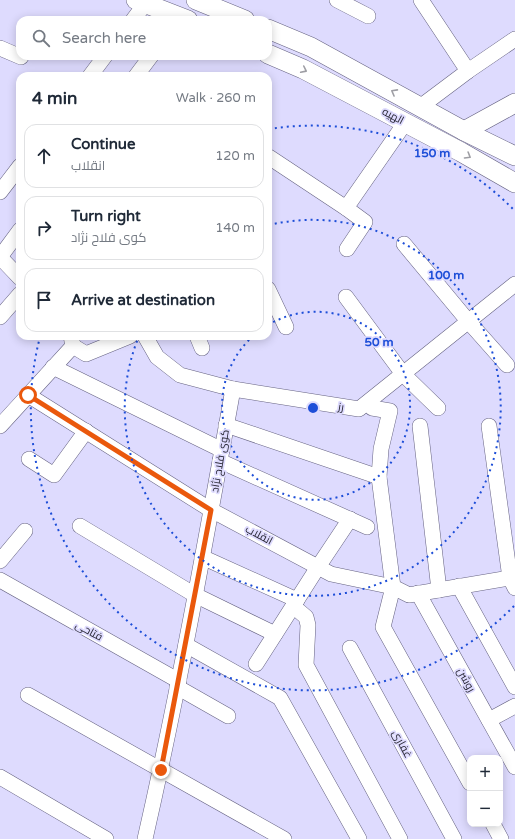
<!DOCTYPE html>
<meta charset="utf-8">
<style>
body{margin:0;font-family:"Varela Round",Cairo,sans-serif;background:#f2f2f3;color:#1f2937}
.controls{position:absolute;right:12px;bottom:12px;display:grid;overflow:hidden;border-radius:8px;box-shadow:0 2px 10px #0003}
.controls button{width:36px;height:36px;display:grid;place-items:center;padding:0;border:0;border-bottom:1px solid #e0e1e3;background:#fff;color:#1f2937;font:20px sans-serif}
.stop{position:absolute;width:12px;height:12px;margin:-9px;border:3px solid #ea580c;border-radius:50%;background:#fff}
.stop.end{background:#ea580c;border-color:#fff;box-shadow:0 1px 4px #0008}
.list{margin:0;padding:0;list-style:none}
h2{display:flex;justify-content:space-between;align-items:center;height:52px;margin:0;padding:0 16px;font-size:17px}
h2 small{font-size:13px;font-weight:400;color:#747a83}
.list li{display:grid;grid-template-columns:26px 1fr auto;gap:12px;align-items:center;box-sizing:border-box;height:64px;margin:0 8px 8px;padding:0 8px;border:1px solid #e0e1e3;border-radius:12px}
.list b{display:block;font-size:15px;white-space:nowrap}
.list p{margin:0;font-size:13px;white-space:nowrap;color:#747a83}
.list em{font-size:13px;font-style:normal;color:#747a83}
.icon{flex:none;width:22px;height:22px;fill:none;stroke:currentColor;stroke-width:2;stroke-linecap:round;stroke-linejoin:round}
.map{position:relative;flex:none;width:515px;height:839px;overflow:hidden}
.search{position:absolute;background:#fff;box-shadow:0 2px 10px #0003;left:16px;top:16px;width:256px;height:44px;display:flex;align-items:center;gap:10px;box-sizing:border-box;padding:0 14px;border-radius:12px;color:#747a83;font-size:15px}
.panel{position:absolute;background:#fff;box-shadow:0 2px 10px #0003;left:16px;top:72px;width:256px;height:268px;border-radius:12px}
.map>svg:first-child{display:block}
.lines{fill:none;stroke-linecap:round;stroke-linejoin:round}
.minor-casing{stroke:#666382;stroke-width:16}
.major-casing{stroke:#666382;stroke-width:20}
.minor{stroke:#fff;stroke-width:15}
.major{stroke:#fff;stroke-width:19}
.oneway{stroke:#9e9ea4}
.route{stroke:#ea580c;stroke-width:5}
.ring{fill:none;stroke:#1d4ed8;stroke-width:2;stroke-dasharray:2 4}
.labels{text-anchor:middle;dominant-baseline:central;stroke-width:3.5;stroke-linejoin:round;paint-order:stroke}
.street-label{font-size:11px;fill:#282734;stroke:#dedbfe}
.centre{fill:#1d4ed8;stroke:#dedbfe;stroke-width:2}
.ring-label{font-size:12px;text-anchor:middle;font-weight:bold;fill:#1d4ed8;stroke:#dedbfe;stroke-width:3.5;stroke-linejoin:round;paint-order:stroke}
</style>
<div class="map">
<svg width="515" height="839" viewBox="0 0 515 839">
<rect width="100%" height="100%" fill="#dedbfe"/>
<g class="lines">
<g class="minor-casing">
<g id="minor">
<path d="M337 0 368 16"/>
<path d="M421 0 468 71"/>
<path d="M133 20 145 4"/>
<path d="M0 48 21 57"/>
<path d="M90 76 105 56"/>
<path d="M136 76 151 56"/>
<path d="M420 107 468 71 515 39"/>
<path d="M269 157 346 208 365 222 347 249"/>
<path d="M0 192 20 166"/>
<path d="M346 208 405 123"/>
<path d="M404 244 468 321 507 365"/>
<path d="M0 257 20 230"/>
<path d="M0 257 20 278"/>
<path d="M268 289 286 327"/>
<path d="M346 297 403 374 438 408"/>
<path d="M0 317 20 294"/>
<path d="M145 336 157 357 180 375 233 389 359 409 515 284"/>
<path d="M197 336 202 348"/>
<path d="M73 346 86 354 130 336"/>
<path d="M53 367 222 450"/>
<path d="M28 395 211 510 331 574 393 587 409 595 515 577"/>
<path d="M372 408 390 411 381 449 379 477 393 587 383 627 470 783"/>
<path d="M226 425 379 477"/>
<path d="M0 426 73 346 71 336"/>
<path d="M420 426 439 590"/>
<path d="M489 426 510 578 515 588"/>
<path d="M29 459 54 475 86 431"/>
<path d="M220 461 367 527"/>
<path d="M80 526 195 595 275 634"/>
<path d="M202 557 297 600"/>
<path d="M0 561 25 531"/>
<path d="M0 580 179 681"/>
<path d="M459 586 515 687"/>
<path d="M418 593 515 767"/>
<path d="M293 606 306 617 308 625 306 665 400 839"/>
<path d="M186 645 280 698 359 839"/>
<path d="M350 648 454 839"/>
<path d="M256 664 318 567 350 519"/>
<path d="M177 687 228 716"/>
<path d="M28 695 284 839"/>
<path d="M489 720 515 706"/>
<path d="M0 777 106 839"/>
<path d="M493 824 501 839"/>
<path d="M145 839C179 690 206 539 233 389"/>
</g>
</g>
<g class="major-casing">
<g id="major">
<path d="M136 0 188 20"/>
<path d="M196 0 245 20"/>
<path d="M268 29 311 47 464 131 515 156"/>
<path d="M268 54 303 69 461 152 515 183"/>
<path d="M464 131 515 103"/>
</g>
</g>
<use href="#minor" class="minor"/>
<use href="#major" class="major"/>
</g>
<defs><path id="oneway-chevron" d="M-2-3.5L2.5 0L-2 3.5" fill="none" stroke-width="1.6" stroke-linecap="round" stroke-linejoin="round"/></defs>
<g class="oneway">
<use href="#oneway-chevron" transform="translate(304 70) rotate(26)"/>
<use href="#oneway-chevron" transform="translate(394 92) rotate(-151)"/>
<use href="#oneway-chevron" transform="translate(468 156) rotate(31)"/>
</g>
<g class="lines">
<path class="route" d="M28 395 211 510 161 770"/>
</g>
<g class="ring">
<path d="M268 325A94 94 0 1 1 252 337"/>
<path d="M269 225A188 188 0 1 1 139 336"/>
<path d="M514 606A282 282 0 0 1 40 337M269 129A282 282 0 0 1 514 210"/>
</g>
<g class="labels">
<g class="street-label">
<text transform="translate(393 116) rotate(28)">الهیه</text>
<text transform="translate(341 407) rotate(9)">رز</text>
<text transform="translate(220 461) rotate(-80)">کوی فلاح نژاد</text>
<text transform="translate(259 535) rotate(28)">انقلاب</text>
<text transform="translate(89 631) rotate(29)">فتاحی</text>
<text transform="translate(466 680) rotate(61)">روشن</text>
<text transform="translate(402 744) rotate(62)">غفاری</text>
</g>
</g>
<circle cx="313" cy="408" r="6" class="centre"/>
<g class="ring-label">
<text x="432" y="157">150 m</text>
<text x="446" y="279">100 m</text>
<text x="379" y="346">50 m</text>
</g>
</svg>
<div class="controls">
<button>+</button>
<button>−</button>
</div>
<div class="stop" style="left:28px;top:395px"></div>
<div class="stop end" style="left:161px;top:770px"></div>
<div class="search"><svg class="icon" aria-label="search" viewBox="0 0 24 24"><circle cx="10" cy="10" r="6"/><path d="M15 15l6 6"/></svg>Search here</div>
<section class="panel">
<h2>4 min<small>Walk · 260 m</small></h2>
<ul class="list">
<li><svg class="icon" aria-label="ahead" viewBox="0 0 24 24"><path d="M12 20V5M6 11l6-6 6 6"/></svg><div><b>Continue</b><p>انقلاب</p></div><em>120 m</em></li>
<li><svg class="icon" aria-label="right" viewBox="0 0 24 24"><path d="M7 20v-9h11M14 6l5 5-5 5"/></svg><div><b>Turn right</b><p>کوی فلاح نژاد</p></div><em>140 m</em></li>
<li><svg class="icon" aria-label="arrive" viewBox="0 0 24 24"><path d="M6 21V4h12l-3 4 3 4H6"/></svg><div><b>Arrive at destination</b></div></li>
</ul>
</section>
</div>
